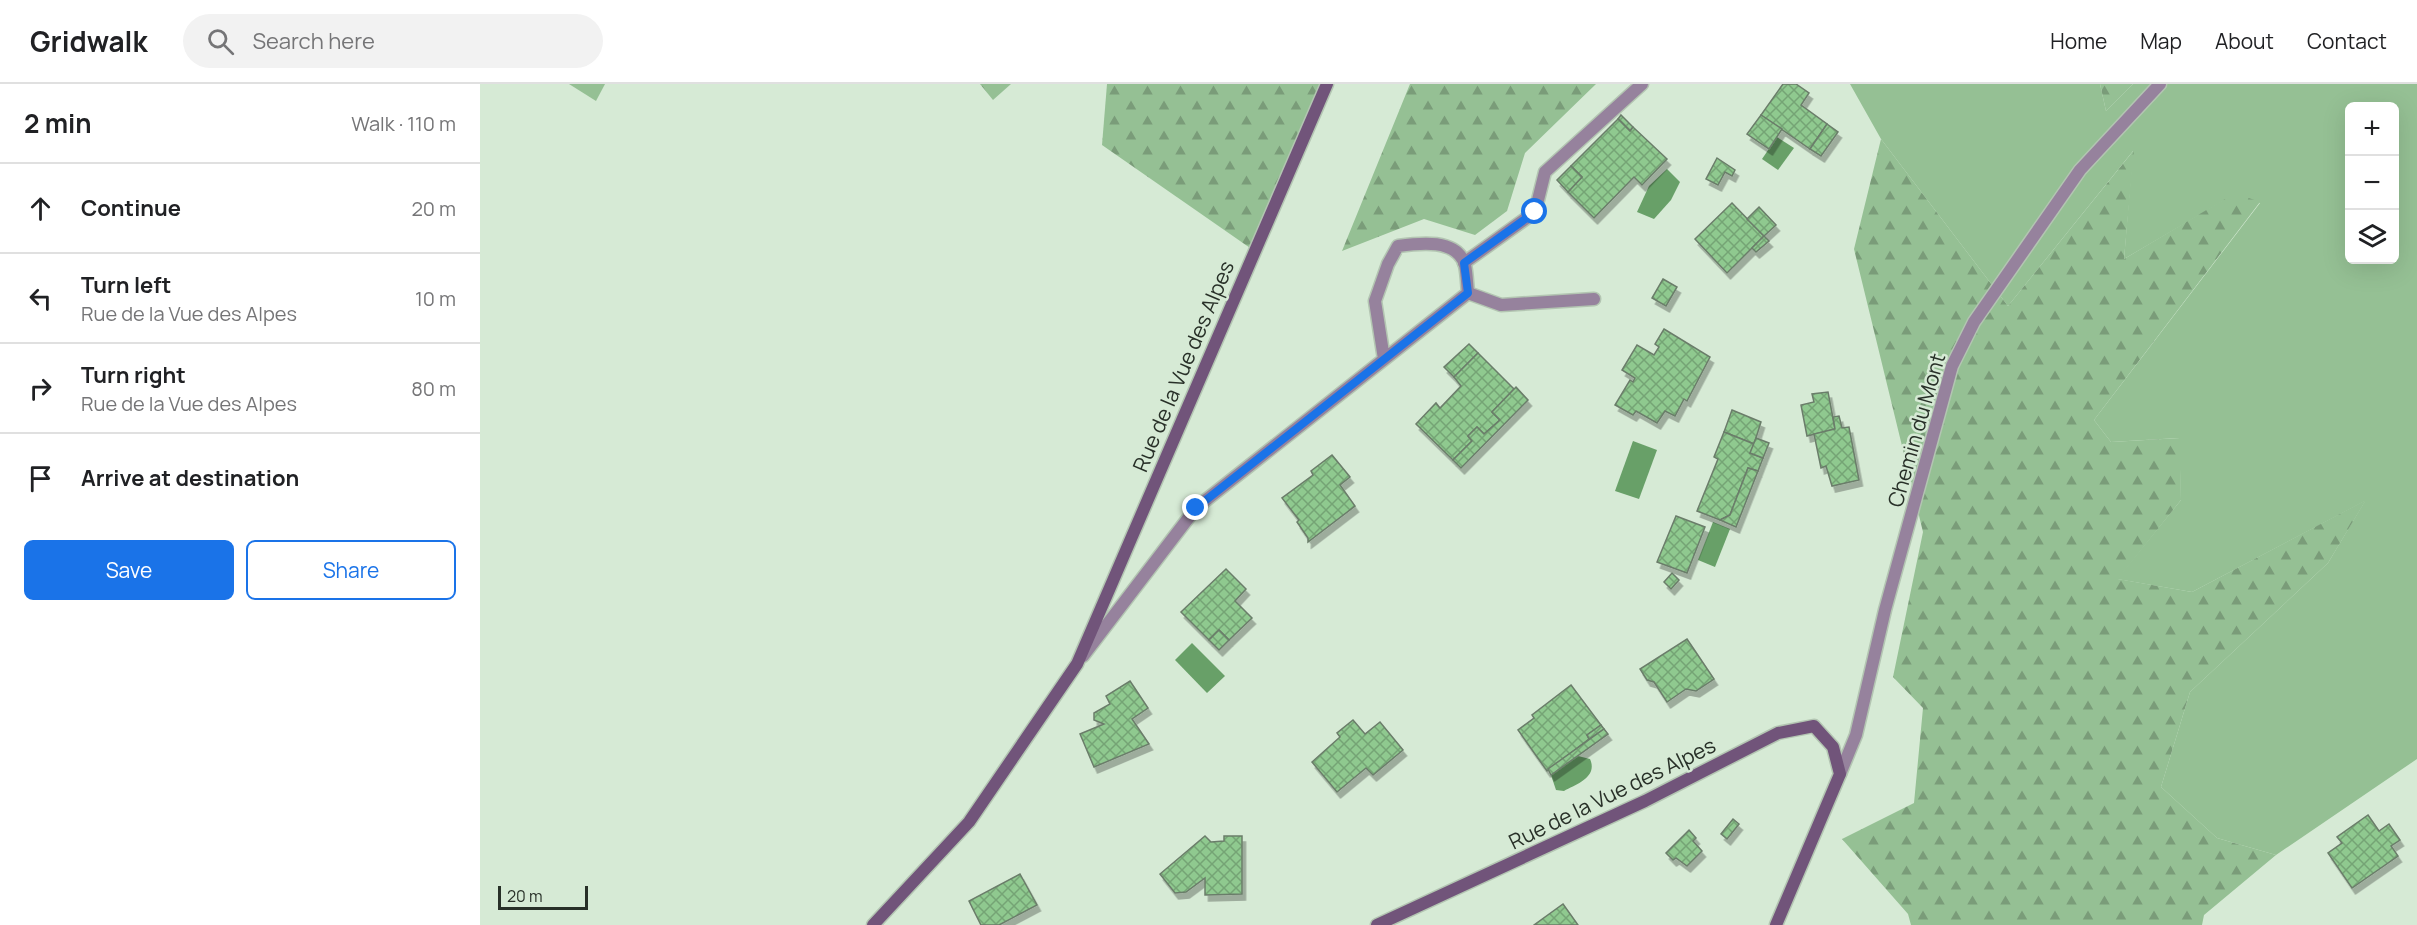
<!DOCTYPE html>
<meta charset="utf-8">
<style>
body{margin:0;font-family:Manrope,sans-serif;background:#f2f2f2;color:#202124}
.controls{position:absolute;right:18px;top:18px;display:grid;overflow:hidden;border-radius:9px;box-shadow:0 6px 24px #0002}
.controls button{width:54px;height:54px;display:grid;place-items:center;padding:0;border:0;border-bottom:2px solid #e0e0e0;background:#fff;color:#202124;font:30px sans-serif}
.scale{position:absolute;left:18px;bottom:15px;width:90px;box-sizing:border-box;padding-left:6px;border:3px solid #283028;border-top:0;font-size:16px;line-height:21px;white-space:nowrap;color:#283028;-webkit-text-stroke:4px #d6ead5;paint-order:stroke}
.stop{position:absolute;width:18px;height:18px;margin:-14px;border:4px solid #1a73e8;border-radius:50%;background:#fff}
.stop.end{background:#1a73e8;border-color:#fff;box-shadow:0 2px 6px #0008}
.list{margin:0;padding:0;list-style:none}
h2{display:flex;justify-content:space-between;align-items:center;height:78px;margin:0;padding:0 24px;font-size:26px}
h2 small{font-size:20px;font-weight:400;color:#757577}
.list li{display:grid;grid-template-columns:39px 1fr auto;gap:18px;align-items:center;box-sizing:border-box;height:90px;padding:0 24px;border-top:2px solid #e0e0e0}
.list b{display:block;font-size:22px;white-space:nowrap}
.list p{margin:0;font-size:20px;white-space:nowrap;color:#757577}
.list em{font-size:20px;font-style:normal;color:#757577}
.actions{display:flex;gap:12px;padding:18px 24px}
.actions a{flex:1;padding:14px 0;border:2px solid #1a73e8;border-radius:9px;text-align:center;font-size:21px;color:#1a73e8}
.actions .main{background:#1a73e8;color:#fff}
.icon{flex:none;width:33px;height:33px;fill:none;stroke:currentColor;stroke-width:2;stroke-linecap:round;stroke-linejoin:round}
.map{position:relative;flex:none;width:1937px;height:841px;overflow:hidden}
header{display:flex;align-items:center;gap:36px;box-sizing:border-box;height:84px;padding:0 30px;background:#fff;border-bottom:2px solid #e0e0e0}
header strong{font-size:28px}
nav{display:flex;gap:33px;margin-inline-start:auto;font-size:21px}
.search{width:420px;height:54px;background:#f2f2f2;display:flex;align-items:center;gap:15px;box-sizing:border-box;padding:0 21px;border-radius:33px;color:#757577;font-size:22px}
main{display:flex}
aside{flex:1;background:#fff}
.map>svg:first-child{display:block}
.grass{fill:#95c094;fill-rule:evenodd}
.forest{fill:url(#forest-firs)}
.water{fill:#68a068}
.building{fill:url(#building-cross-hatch);stroke:#6b7d6a;stroke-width:1.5;filter:url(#shadow)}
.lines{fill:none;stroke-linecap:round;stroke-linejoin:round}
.lane-casing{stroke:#b3c5b2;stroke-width:15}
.street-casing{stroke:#b3c5b2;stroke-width:15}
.secondary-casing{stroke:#b3c5b2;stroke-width:15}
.lane{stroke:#96829d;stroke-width:12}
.street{stroke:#96829d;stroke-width:12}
.secondary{stroke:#71547a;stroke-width:12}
.route{stroke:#1a73e8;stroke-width:8}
.labels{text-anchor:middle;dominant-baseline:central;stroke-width:5;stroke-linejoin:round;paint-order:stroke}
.street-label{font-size:21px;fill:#283028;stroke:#d6ead5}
</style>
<header>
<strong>Gridwalk</strong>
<div class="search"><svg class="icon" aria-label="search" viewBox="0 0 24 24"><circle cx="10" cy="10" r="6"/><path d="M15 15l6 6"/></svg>Search here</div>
<nav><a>Home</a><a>Map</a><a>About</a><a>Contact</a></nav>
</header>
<main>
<aside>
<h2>2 min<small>Walk · 110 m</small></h2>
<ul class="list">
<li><svg class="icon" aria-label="ahead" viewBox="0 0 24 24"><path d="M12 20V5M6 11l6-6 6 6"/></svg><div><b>Continue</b></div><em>20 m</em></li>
<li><svg class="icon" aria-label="left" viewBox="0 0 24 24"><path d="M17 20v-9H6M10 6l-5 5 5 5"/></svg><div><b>Turn left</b><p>Rue de la Vue des Alpes</p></div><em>10 m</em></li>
<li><svg class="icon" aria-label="right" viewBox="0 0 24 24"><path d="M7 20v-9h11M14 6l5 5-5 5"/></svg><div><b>Turn right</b><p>Rue de la Vue des Alpes</p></div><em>80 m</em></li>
<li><svg class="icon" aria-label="arrive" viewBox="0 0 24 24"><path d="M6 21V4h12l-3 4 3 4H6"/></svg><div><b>Arrive at destination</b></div></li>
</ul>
<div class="actions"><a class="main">Save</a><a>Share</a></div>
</aside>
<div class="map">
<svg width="1937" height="841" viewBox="0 0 1937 841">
<defs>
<pattern id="forest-firs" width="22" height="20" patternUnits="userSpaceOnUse" patternTransform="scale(1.5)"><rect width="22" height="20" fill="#95c094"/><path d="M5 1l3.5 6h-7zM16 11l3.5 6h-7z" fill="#7a9c79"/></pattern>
<pattern id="building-cross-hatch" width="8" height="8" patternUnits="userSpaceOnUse" patternTransform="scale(1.5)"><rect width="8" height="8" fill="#8fc98f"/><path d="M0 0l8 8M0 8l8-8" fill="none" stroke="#75a475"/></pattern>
<filter id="shadow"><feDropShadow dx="3.5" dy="6" stdDeviation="0" flood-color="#0004"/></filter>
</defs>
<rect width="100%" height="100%" fill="#d6ead5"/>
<g class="grass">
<path d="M89 0H125L116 17Z"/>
<path d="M1370 0H1620L1626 27 1653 0H1937V675L1796 771 1737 754 1681 703 1710 608 1848 479 1885 417 1712 508 1637 495 1701 416 1699 354 1631 358 1614 336 1780 119 1755 110 1644 175 1653 67 1528 222 1401 55ZM1870 22H1914V176H1870Z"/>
</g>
<g class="forest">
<path d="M500 0H531L513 16Z"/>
<path d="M627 0H847L773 166 622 61Z"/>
<path d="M930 0H1116L1045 69 1027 127 995 151 944 135 862 167Z"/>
<path d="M1620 0H1653L1626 27Z"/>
<path d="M1401 55 1528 222 1654 66 1644 175 1755 109 1780 118 1614 336 1631 358 1700 354 1701 416 1638 495 1712 508 1886 416 1848 479 1710 608 1681 703 1737 754 1796 771 1724 831 1722 841H1431L1428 830 1362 755 1434 719 1443 624 1413 593 1443 448 1374 165Z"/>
</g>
<g class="water">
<path d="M1297 53 1314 64 1298 86 1282 75Z"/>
<path d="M1187 85 1200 98 1191 116 1174 135 1157 128 1169 102Z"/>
<path d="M1153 357 1177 366 1159 415 1135 407Z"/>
<path d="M1233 438 1250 445 1235 483 1218 476Z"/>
<path d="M712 559 745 592 727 609 695 576Z"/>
<path d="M1098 672 1110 675C1118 693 1097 700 1084 707L1076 706 1071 691Z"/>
</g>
<g class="building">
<path d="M1303 0H1316L1329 9 1321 21 1347 40 1330 65 1281 31Z"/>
<path d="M1141 31 1153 43 1150 47 1138 35Z"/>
<path d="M1281 31 1302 45 1289 65 1267 50Z"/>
<path d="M1138 35 1150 47 1153 43 1187 75 1162 101 1154 93 1114 134 1088 108 1102 93 1091 82Z"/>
<path d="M1347 40 1358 48 1341 72 1330 65Z"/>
<path d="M1237 74 1255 86 1252 92 1245 88 1238 101 1226 95Z"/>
<path d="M1091 82 1102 93 1088 108 1077 96Z"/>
<path d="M1252 119 1284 152 1247 189 1215 155Z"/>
<path d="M1279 123 1296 141 1284 152 1267 135Z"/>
<path d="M1284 152 1289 157 1276 168 1272 164Z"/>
<path d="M1183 195 1197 203 1186 222 1172 214Z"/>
<path d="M1184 245 1230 273 1207 317 1204 315 1195 332 1185 327 1177 339 1156 327 1153 331 1135 321 1150 296 1153 298 1155 294 1142 286 1157 261 1174 271 1179 263 1175 260Z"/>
<path d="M989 260 998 269 974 293 964 283Z"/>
<path d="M998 269 1034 305 1012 328 1020 336 1004 350 997 343 988 352 992 357 973 376 936 340 956 319 960 324 981 302 974 293Z"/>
<path d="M1036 303 1048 316 981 384 973 376 992 357 988 352 997 343 1004 350 1020 336 1012 328Z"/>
<path d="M1348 308 1355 345 1327 352 1321 321 1334 318 1332 310Z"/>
<path d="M1252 326 1281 338 1274 360 1244 348Z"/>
<path d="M1359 332 1362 344 1369 343 1379 396 1352 402 1346 382 1341 384 1334 350 1355 345 1353 333Z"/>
<path d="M1244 348 1274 360 1270 369 1283 374 1278 387 1268 384 1250 431 1240 436 1217 427 1238 375 1234 373Z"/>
<path d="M1276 354 1289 359 1283 374 1270 369Z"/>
<path d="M852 371 870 393 860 401 875 422 828 458V454L817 438 819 436 802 414 833 391 831 387Z"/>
<path d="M1268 384 1278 387 1256 443 1240 436 1250 431Z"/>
<path d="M1196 432 1225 443 1207 489 1177 478Z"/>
<path d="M746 485 766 505 755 517 772 534 749 556 739 546 729 556 701 528Z"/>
<path d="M1192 489 1199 496 1191 505 1184 498Z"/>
<path d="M739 546 749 556 739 566 729 556Z"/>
<path d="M1207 555 1234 595 1216 607 1206 605 1187 618 1174 598 1167 596 1160 585Z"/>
<path d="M650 597 668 624 652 635 669 660 614 683 600 650 624 640 614 636V629L630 620 626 612Z"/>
<path d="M1091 601 1121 641 1107 651 1109 655 1067 687 1038 646 1054 634 1052 631Z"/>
<path d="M873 636 885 650 900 638 923 666 893 691 886 684 857 708 832 678 860 653 857 649Z"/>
<path d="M1121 641 1124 645 1109 655 1107 651Z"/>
<path d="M1124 645 1128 650 1071 691 1068 685Z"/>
<path d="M1888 731 1899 747 1909 740 1920 756 1911 762 1918 772 1872 804 1848 769 1862 759 1857 753Z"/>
<path d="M1253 735 1259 740 1247 755 1241 750Z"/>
<path d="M1209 746 1216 754 1213 757 1222 767 1207 782 1196 774 1193 776 1186 769Z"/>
<path d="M725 752 731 758 744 757V752H762V810L725 811V794L706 808 695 809 680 790Z"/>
<path d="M540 790 557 821 519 841H501L489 817Z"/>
<path d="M1083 820 1098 841H1054Z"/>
</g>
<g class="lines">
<g class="lane-casing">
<g id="lane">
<path d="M984 179 1055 128 1065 88 1162 0"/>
<path d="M988 209 1021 221 1114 215"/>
</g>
</g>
<g class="street-casing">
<g id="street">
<path d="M603 572 716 424 988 209C987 200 987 190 985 181 977 154 939 159 918 162L908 180 895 217 904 275"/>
<path d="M1360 690 1376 651 1405 526 1472 282 1494 238 1600 86 1680 0"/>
</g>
</g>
<g class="secondary-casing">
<g id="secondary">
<path d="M393 841 489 738 597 580 847 0"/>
<path d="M897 841 1165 717 1298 649 1334 642 1353 663 1360 690 1296 841"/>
</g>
</g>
<use href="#lane" class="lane"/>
<use href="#street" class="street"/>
<use href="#secondary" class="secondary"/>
</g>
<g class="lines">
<path class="route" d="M716 424 988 209 984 179 1055 128"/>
</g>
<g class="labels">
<g class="street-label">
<text transform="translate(703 282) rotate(-67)">Rue de la Vue des Alpes</text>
<text transform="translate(1436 346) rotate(-74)">Chemin du Mont</text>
<text transform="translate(1132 709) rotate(-26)">Rue de la Vue des Alpes</text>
</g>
</g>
</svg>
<div class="controls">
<button>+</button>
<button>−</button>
<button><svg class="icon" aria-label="layers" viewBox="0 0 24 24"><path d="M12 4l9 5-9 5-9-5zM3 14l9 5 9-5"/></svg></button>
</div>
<div class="scale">20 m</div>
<div class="stop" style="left:1055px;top:128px"></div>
<div class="stop end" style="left:716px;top:424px"></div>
</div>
</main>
